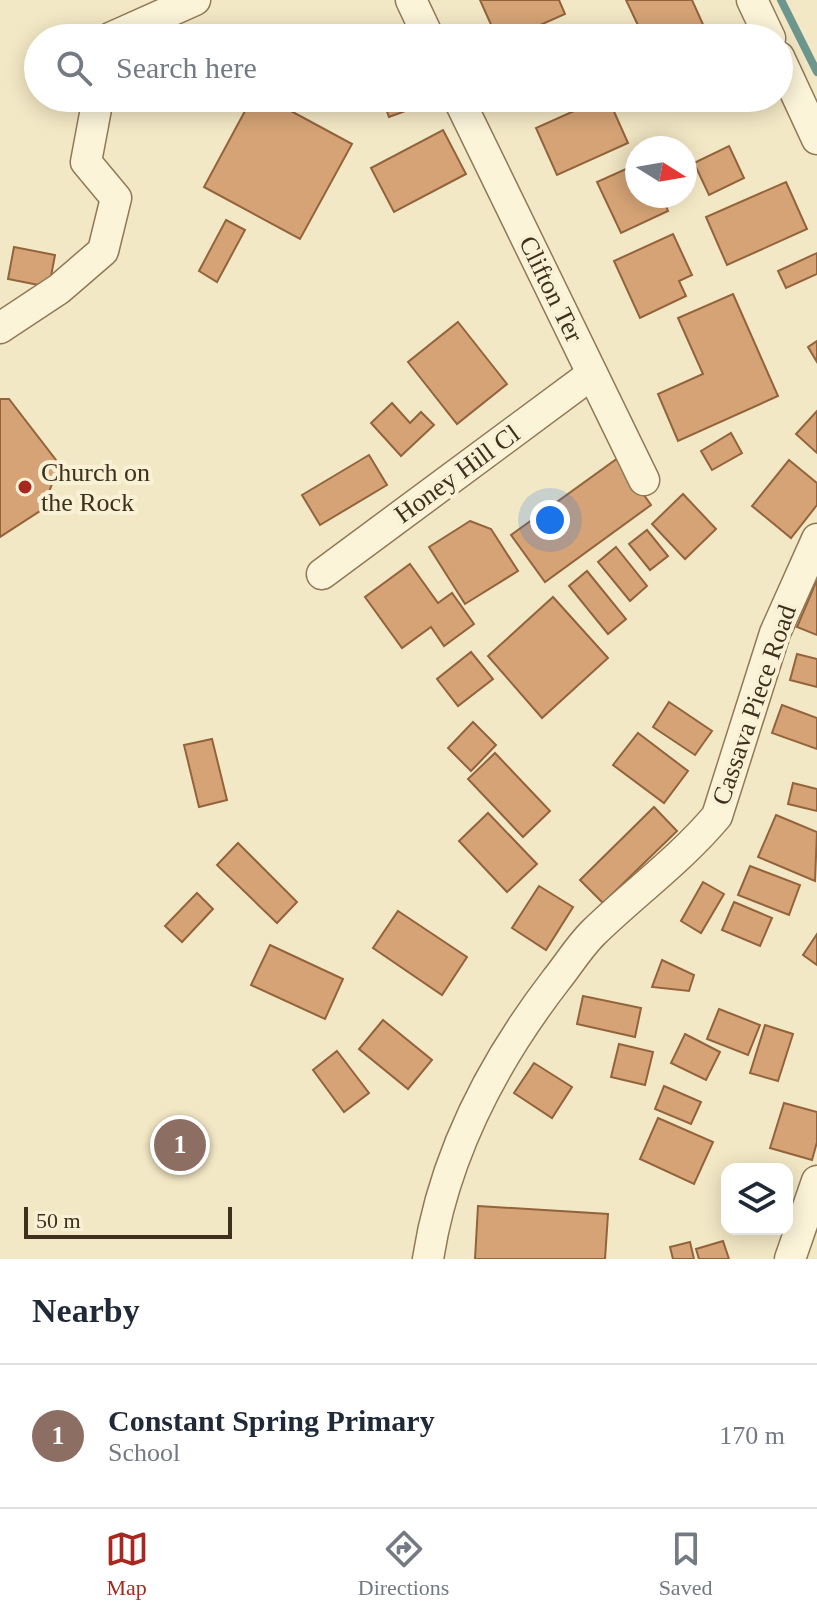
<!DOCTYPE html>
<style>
body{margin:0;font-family:"Times New Roman",serif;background:#f2f2f3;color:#1f2937}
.controls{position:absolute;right:24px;bottom:24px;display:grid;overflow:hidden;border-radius:16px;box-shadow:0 4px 20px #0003}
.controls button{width:72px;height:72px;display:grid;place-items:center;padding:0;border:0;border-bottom:2px solid #e0e1e3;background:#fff;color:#1f2937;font:40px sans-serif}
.compass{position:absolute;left:625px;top:136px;width:72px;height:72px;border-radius:50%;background:#fff;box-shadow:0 4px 20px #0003;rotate:101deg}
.scale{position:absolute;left:24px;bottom:20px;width:208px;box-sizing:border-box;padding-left:8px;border:4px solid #3f301e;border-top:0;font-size:22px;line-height:28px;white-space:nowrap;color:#3f301e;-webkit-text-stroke:6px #f9f1d5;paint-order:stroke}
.you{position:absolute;left:550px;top:520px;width:28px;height:28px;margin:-20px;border:6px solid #fff;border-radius:50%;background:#1a73e8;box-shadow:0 0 0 12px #1a73e833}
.badge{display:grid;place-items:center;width:52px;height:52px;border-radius:50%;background:#a72821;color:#fff;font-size:26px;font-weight:700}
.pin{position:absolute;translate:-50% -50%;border:4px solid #fff;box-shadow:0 2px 8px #0006}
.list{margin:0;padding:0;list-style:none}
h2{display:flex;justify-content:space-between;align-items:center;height:104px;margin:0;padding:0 32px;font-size:34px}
h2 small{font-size:26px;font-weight:400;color:#747a83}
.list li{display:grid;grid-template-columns:52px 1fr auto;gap:24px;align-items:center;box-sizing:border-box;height:144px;padding:0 32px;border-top:2px solid #e0e1e3}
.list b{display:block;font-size:30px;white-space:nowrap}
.list p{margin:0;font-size:26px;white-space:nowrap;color:#747a83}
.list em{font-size:26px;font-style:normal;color:#747a83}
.icon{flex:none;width:44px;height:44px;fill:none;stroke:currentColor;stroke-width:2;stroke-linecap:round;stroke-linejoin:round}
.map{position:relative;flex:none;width:817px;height:1259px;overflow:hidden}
.search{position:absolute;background:#fff;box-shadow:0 4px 20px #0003;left:24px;right:24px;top:24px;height:88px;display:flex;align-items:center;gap:20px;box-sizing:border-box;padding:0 28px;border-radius:44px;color:#747a83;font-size:30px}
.sheet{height:248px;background:#fff}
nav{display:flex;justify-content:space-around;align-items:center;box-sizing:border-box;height:112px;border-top:2px solid #e0e1e3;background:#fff;font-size:22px;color:#747a83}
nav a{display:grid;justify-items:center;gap:4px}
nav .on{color:#a72821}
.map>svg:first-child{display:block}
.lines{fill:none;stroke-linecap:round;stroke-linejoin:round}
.stream{stroke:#6c968e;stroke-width:8}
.building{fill:#d5a376;stroke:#93633b;stroke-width:2}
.street-casing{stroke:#917958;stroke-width:33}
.street{stroke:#fcf4d9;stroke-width:30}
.poi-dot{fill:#a72821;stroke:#f9f1d5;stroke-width:3}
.labels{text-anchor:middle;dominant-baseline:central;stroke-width:8;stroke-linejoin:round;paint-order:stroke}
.street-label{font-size:26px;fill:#3f301e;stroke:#f9f1d5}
.poi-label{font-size:26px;fill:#3f301e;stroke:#f9f1d5;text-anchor:start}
</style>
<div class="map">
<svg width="817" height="1259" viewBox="0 0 817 1259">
<rect width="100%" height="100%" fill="#f3e8c5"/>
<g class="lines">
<path class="stream" d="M781 0 817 72"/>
</g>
<g class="building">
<path d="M480 0H559L565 14 511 38H497Z"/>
<path d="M626 0H692L706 31 691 38H644Z"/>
<path d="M571 29 575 38H552Z"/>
<path d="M252 98H267L352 144 300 239 204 187Z"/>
<path d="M382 98H423L425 104 389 117Z"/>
<path d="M603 98H608L628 143 557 175 536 128Z"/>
<path d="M443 130 466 174 394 212 371 168Z"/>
<path d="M729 146 744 178 709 195 694 163Z"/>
<path d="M637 164V196H662L668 211 621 233 597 182Z"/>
<path d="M786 182 807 229 727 265 706 217Z"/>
<path d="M226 220 245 230 217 282 199 271Z"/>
<path d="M673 234 692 275 679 281 686 296 640 318 614 261Z"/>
<path d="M14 247 55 255 49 287 8 279Z"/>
<path d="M817 253V274L786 288 778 271Z"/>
<path d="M733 294 778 396 678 441 658 394 703 374 678 318Z"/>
<path d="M458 322 507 384 457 424 408 362Z"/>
<path d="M817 341V362L808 347Z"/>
<path d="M0 399H9L59 464 43 509 0 537Z"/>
<path d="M392 403 410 423 421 412 434 425 401 456 371 423Z"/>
<path d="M817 411V453L796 434Z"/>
<path d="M731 433 742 453 712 470 701 451Z"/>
<path d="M369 455 387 485 320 525 302 495Z"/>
<path d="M618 458 651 505 545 582 511 535Z"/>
<path d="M789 460 817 483V505L791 538 752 506Z"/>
<path d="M683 494 716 529 685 559 652 524Z"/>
<path d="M470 521 491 529 518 571 465 604 429 547Z"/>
<path d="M647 530 668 556 650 570 629 544Z"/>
<path d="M616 547 647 586 630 601 598 562Z"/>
<path d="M410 564 438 603 452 593 474 624 444 646 431 627 402 648 365 597Z"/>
<path d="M587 571 626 619 608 634 569 586Z"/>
<path d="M817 580V635L797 627Z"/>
<path d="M553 597 608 658 542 718 488 656Z"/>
<path d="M471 652 493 679 458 706 437 679Z"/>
<path d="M797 654 817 659V687L790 680Z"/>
<path d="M669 702 712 731 695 755 653 727Z"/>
<path d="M782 705 817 718V749L772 733Z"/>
<path d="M473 722 496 745 471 771 448 748Z"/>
<path d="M638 733 688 771 664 803 613 765Z"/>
<path d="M212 739 227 800 199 807 184 745Z"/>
<path d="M495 753 550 811 523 837 468 779Z"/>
<path d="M793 783 817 789V811L788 804Z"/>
<path d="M654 807 677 831 603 903 580 880Z"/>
<path d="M488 813 537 864 507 892 459 841Z"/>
<path d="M776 815 817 832 815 881 758 857Z"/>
<path d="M238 843 297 902 277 923 217 865Z"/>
<path d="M750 866 800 885 789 915 738 895Z"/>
<path d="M703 882 724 894 701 933 681 921Z"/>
<path d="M539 886 573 907 546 950 512 928Z"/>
<path d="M197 893 213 909 182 942 165 926Z"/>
<path d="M734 902 772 918 760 946 722 930Z"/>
<path d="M398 911 467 957 442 995 373 948Z"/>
<path d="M817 934V965L803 955Z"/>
<path d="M270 945 343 979 325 1019 251 985Z"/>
<path d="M662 960 694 975 689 991 652 987Z"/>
<path d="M583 996 641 1008 635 1037 577 1024Z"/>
<path d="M719 1009 760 1025 748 1055 707 1039Z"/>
<path d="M383 1020 432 1060 408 1089 359 1049Z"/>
<path d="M765 1025 793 1034 778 1081 750 1073Z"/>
<path d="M685 1034 720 1052 706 1080 671 1063Z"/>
<path d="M619 1044 653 1052 645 1085 611 1077Z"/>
<path d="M337 1051 369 1093 344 1112 313 1070Z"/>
<path d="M534 1063 572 1087 552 1118 514 1093Z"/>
<path d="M664 1086 701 1102 691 1124 655 1109Z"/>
<path d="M784 1103 817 1112V1142L812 1160 770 1148Z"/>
<path d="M658 1118 713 1142 694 1184 640 1159Z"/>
<path d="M478 1206 608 1214 605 1259H475Z"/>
<path d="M723 1241 729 1259H699L696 1249Z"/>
<path d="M690 1242 694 1259H673L670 1247Z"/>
</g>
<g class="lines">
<g class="street-casing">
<g id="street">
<path d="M411 0 429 38"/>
<path d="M752 0 770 38"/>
<path d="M110 38 195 0"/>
<path d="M779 57 817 139"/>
<path d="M458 98 644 480"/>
<path d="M0 328 59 289 103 251 116 198 86 162 98 98"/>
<path d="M322 574 592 374"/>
<path d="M428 1259C444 1155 492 1063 556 980 568 965 579 947 593 933 634 893 680 860 717 816L775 633 817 539"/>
<path d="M790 1259 817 1181"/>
</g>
</g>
<use href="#street" class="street"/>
</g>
<circle class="poi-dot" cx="25" cy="487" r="8"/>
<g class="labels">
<g class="street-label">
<text transform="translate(551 289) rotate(64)">Clifton Ter</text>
<text transform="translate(457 474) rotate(-36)">Honey Hill Cl</text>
<text transform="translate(754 705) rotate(-71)">Cassava Piece Road</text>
</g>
<g class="poi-label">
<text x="41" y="472">Church on<tspan x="41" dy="30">the Rock</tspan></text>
</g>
</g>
</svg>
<div class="controls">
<button><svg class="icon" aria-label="layers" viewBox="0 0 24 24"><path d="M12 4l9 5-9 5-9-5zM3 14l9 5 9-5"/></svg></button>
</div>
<svg class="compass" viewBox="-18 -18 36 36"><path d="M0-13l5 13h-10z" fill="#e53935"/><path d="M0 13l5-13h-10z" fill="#747a83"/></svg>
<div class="scale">50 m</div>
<div class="you"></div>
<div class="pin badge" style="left:180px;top:1145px;background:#8d6e63">1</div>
<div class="search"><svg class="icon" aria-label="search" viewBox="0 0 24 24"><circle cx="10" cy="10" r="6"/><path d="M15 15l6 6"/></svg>Search here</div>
</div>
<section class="sheet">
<h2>Nearby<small></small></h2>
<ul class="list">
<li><span class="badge" style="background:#8d6e63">1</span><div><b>Constant Spring Primary</b><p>School</p></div><em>170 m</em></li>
</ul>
</section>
<nav>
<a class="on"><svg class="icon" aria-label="map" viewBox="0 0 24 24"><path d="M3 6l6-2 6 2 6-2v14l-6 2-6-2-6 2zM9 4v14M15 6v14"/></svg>Map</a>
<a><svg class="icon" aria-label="directions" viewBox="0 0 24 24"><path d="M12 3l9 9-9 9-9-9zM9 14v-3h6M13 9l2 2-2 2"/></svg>Directions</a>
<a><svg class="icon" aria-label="saved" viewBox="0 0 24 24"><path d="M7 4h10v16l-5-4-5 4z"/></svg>Saved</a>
</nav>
